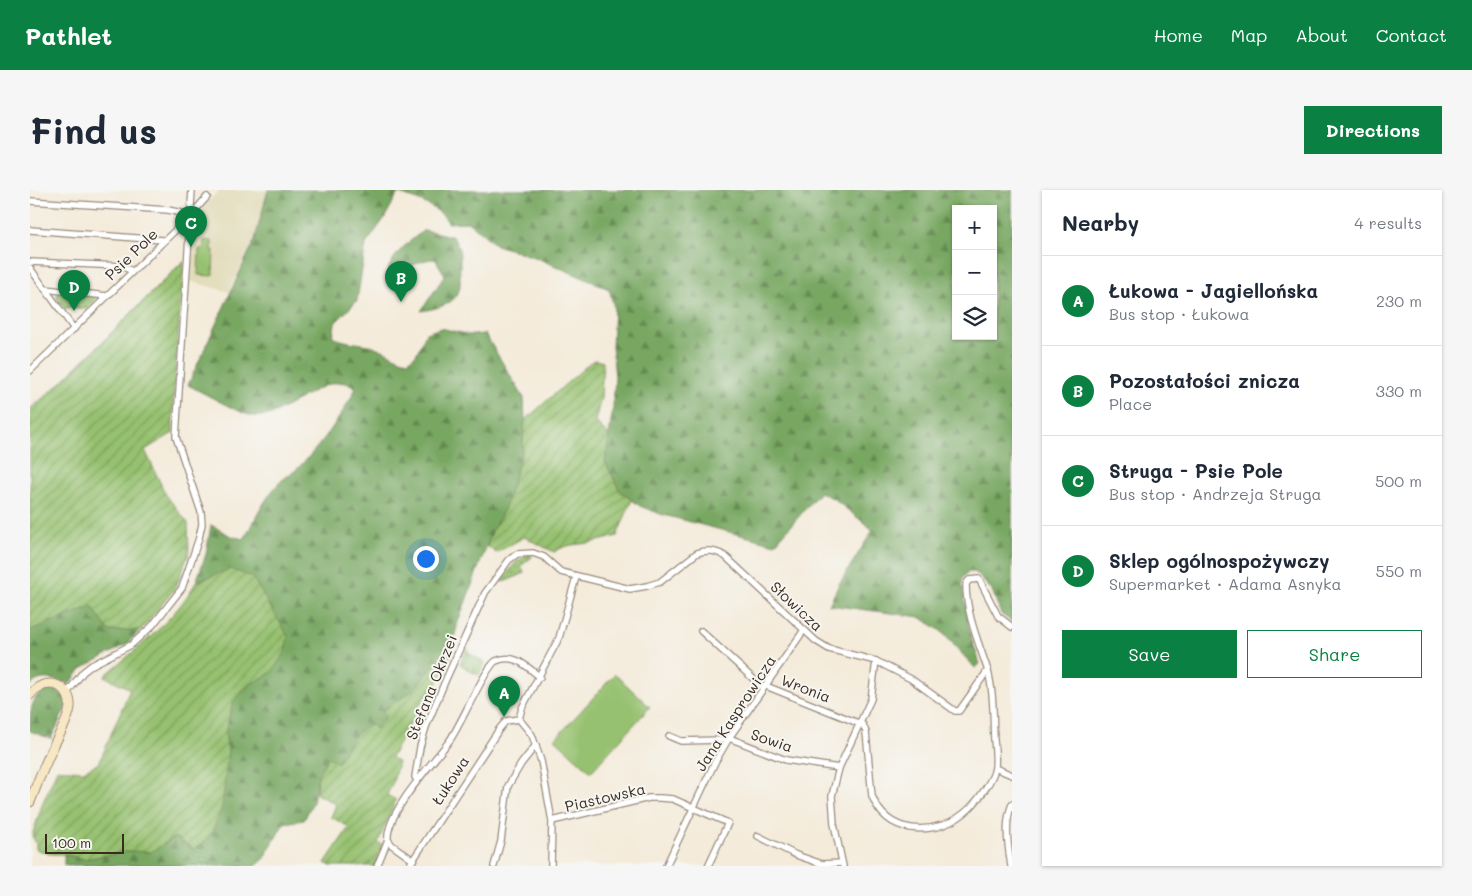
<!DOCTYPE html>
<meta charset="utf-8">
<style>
body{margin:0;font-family:Mali,sans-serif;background:#f6f6f7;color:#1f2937}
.controls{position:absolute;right:15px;top:15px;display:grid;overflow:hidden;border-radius:0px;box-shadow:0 1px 4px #0004}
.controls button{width:45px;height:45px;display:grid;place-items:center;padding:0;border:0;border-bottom:1px solid #e0e1e3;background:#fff;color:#1f2937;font:25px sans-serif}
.scale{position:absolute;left:15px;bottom:12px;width:79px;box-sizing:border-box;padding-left:5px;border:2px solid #3b2a1e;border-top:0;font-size:14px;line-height:18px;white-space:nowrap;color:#3b2a1e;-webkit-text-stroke:4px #f6f6f2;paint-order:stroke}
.you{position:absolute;left:395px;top:368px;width:18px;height:18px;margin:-12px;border:4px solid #fff;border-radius:50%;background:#1a73e8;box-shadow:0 0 0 8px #1a73e833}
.badge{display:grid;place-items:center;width:32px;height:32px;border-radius:50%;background:#0b8043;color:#fff;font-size:16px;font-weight:700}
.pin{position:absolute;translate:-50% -41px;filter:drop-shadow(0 1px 2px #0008)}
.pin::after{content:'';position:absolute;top:26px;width:18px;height:15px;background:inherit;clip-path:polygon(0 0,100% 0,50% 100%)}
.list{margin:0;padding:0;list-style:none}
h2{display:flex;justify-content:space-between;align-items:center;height:65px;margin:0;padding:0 20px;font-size:21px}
h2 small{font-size:16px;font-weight:400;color:#747a83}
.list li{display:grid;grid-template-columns:32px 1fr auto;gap:15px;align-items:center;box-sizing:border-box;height:90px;padding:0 20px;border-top:1px solid #e0e1e3}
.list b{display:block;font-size:19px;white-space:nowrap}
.list p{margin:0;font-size:16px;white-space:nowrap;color:#747a83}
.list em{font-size:16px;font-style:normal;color:#747a83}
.actions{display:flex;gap:10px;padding:15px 20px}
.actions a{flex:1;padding:11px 0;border:1px solid #0b8043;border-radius:0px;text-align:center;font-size:18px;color:#0b8043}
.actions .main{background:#0b8043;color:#fff}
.icon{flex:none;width:28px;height:28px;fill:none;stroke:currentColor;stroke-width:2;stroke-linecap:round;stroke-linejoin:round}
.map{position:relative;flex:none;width:982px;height:676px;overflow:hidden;border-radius:0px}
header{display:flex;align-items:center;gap:30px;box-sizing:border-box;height:70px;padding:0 25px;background:#0b8043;color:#fff}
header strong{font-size:24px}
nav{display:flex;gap:28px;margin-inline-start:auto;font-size:18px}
.intro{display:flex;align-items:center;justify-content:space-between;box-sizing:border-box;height:120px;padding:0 30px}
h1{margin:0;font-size:35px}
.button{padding:12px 22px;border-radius:0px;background:#0b8043;color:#fff;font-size:18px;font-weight:700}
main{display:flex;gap:30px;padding:0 30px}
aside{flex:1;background:#fff;border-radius:0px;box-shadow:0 1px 4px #0004}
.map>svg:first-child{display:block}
.built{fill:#e2dcba}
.grass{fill:url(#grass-dots);stroke:#687646}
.forest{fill:url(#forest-firs);stroke:#5a6840;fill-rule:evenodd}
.garden{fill:url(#garden-furrows);stroke:#687646}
.pitch{fill:#96c16f;stroke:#687646}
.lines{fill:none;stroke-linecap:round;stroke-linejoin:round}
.street-casing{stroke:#988a7c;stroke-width:8}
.secondary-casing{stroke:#988a7c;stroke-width:11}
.street{stroke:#fff;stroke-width:5.5}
.secondary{stroke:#f8e7c3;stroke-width:9}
.labels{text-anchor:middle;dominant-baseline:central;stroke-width:4;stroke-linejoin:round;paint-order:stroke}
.street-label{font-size:15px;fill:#3b2a1e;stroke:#f6f6f2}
</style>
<header>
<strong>Pathlet</strong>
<nav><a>Home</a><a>Map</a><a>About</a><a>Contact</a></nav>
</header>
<div class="intro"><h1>Find us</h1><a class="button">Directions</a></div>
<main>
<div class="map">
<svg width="982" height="676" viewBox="0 0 982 676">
<defs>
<pattern id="grass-dots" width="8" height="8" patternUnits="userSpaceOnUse" patternTransform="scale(1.25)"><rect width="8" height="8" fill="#96c16f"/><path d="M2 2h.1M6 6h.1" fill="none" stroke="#7c9d5b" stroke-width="1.8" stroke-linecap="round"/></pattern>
<pattern id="forest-firs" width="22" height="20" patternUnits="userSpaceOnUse" patternTransform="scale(1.25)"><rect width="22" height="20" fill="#78a762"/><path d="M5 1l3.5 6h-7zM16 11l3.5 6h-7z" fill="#648850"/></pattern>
<pattern id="garden-furrows" width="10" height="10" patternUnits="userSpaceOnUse" patternTransform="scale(1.25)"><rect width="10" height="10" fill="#96c16f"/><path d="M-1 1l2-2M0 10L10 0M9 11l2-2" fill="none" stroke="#7c9d5b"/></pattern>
</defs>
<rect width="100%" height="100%" fill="#f6f6f2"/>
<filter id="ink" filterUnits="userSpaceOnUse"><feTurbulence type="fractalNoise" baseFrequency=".02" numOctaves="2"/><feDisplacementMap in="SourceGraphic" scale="10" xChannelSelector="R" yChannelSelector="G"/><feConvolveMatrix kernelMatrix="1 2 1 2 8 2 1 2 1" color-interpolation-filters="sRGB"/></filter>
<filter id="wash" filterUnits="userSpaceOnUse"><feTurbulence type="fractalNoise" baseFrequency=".0096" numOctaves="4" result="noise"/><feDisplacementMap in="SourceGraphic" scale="20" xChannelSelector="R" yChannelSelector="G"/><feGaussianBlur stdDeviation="1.12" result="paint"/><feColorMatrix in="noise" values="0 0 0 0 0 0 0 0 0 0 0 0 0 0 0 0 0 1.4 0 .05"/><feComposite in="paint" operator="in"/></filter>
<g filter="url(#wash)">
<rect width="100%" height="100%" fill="#f4ebda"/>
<path class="built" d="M190 0H246L199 102 160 91 163 44H168L170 23 175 18 174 16Z"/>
<g class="grass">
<path d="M27 103 64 106 66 109 57 119 34 118 27 109Z"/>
<path d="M495 365H501L502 367 491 376 495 383 474 392 469 389 472 390 486 372 493 368Z"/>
<path d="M437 457 439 463 455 473 448 486 443 476 445 484 430 474 435 461H437L440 467Z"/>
</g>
<g class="forest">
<path d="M238 0H982V432L971 424 962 400 945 382H939L933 387 932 393 940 443 950 474 945 478 911 441 890 427 799 415 809 394 843 340 804 309 790 302 745 354 630 324 610 316 590 301 575 272 583 217 585 187 582 157 584 117 579 99 507 68 466 55 439 32 418 33C411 17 384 9 368 3L354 29 336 54 327 111 305 133 303 147C318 154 330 152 345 157 358 161 363 168 378 171L386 165 396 143 411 138 439 145 455 144 494 208 495 230 492 263 474 320 463 339 428 432 418 476 408 471 383 501 352 521 356 526 346 539 326 545 307 573 298 567 288 585 283 612 274 630 254 633 233 670 226 676 34 675V664L54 669 100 661 121 662 146 647 163 659 198 562 195 544 203 512 220 494 241 483 177 387 166 392 176 364 181 335 201 346 214 349C225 330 234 309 249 293 254 287 262 284 267 279 291 255 311 228 326 198 304 178 262 218 239 225 235 226 229 226 224 226 214 226 170 201 158 195L225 49ZM926 19H963V146H926Z"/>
<path d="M394 40 422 46C431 59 430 61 430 75 429 84 432 95 428 103 422 116 403 119 391 121L415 85 405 69C390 69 379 77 367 87L357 83C362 64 379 52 394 40Z"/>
<path d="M62 416 79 441 111 440 97 454 51 479 40 494C26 491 12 483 0 496V440Z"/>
<path d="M14 499C28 500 34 501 37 515L21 549 0 541C0 521 0 511 14 499Z"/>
</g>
<g class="garden">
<path d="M154 72 143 210V243L115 260 136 305 158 333 159 363 146 397 111 440 79 441 62 416 0 440V219L28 195 63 161 150 74Z"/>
<path d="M566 170 573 172 571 208 565 231 579 246 575 272 590 301 602 310 587 346C578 349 568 351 559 353 544 355 537 354 524 362L494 347 466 363 457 356 463 339 474 320 492 263 495 230 562 171Z"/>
<path d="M200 379 222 387 258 446 255 462 241 483 220 494 203 512 195 543 198 562 192 617 183 640 173 654 163 659 145 647 121 662 100 661 54 669 34 664H19L6 659V653L2 646 13 612 27 579 53 581 69 573 100 499 74 486C108 458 145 430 166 392Z"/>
<path d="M408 471 418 476 398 508 395 506 361 568 368 572 363 592 357 605 366 610 348 652 352 655 345 676H301L295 673 319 637 301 627 306 614 286 604 288 585 298 567 308 573C316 558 324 543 339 534L346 539 356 526 351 521 383 501Z"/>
</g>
<g class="pitch">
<path d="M174 50 182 51V60H184L183 86 168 85 169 59H173Z"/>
<path d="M585 484 620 517 561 582 525 549Z"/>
</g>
</g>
<g filter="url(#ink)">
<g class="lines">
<g class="street-casing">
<g id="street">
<path d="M0 11 138 20 161 25"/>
<path d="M0 40 133 50"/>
<path d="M0 72 92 76 102 81"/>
<path d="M0 78 44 139"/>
<path d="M15 99 77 106"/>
<path d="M0 181 161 25 177 7"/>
<path d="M671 441 730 495 736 496 833 535 836 542 842 606C849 624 861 635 881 638 902 641 924 634 940 618 948 610 964 589 965 577 966 568 965 559 964 550 963 527 964 500 957 478 948 451 936 423 936 394L939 390 949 389 968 426 982 437"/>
<path d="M37 503 53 482 62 475 101 455 122 436 152 398 169 348 172 334 171 322 146 247 162 0"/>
<path d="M489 529 492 518 529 448 546 387"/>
<path d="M489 529 502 545 511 571 522 631 521 676"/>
<path d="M639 546 651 551 693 550 699 548 756 570 809 578"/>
<path d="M965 578 982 585"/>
<path d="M387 590 385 587 390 557 396 537 416 489 455 403 479 370 487 364 503 363 514 367 531 382 600 399 617 396 630 392 667 363C678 359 686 361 695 366L786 451 799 459 846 471 881 489 925 521H929L958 480"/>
<path d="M522 631 619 608H630L643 609 698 633 678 676"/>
<path d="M728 646 766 665 792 674 812 673"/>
<path d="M383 670 362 655 358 650C355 623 404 572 420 550 430 536 456 476 466 471 485 463 496 476 510 487"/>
<path d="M347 676 358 650"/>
<path d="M379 676 470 538 476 531 489 529"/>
<path d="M464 676 471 651 478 596 491 574 506 555"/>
<path d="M636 676 685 572 699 548 774 440"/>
<path d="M813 676 804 634 802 606 809 578 841 509 846 471"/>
<path d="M981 676C978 656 974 633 982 614"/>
</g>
</g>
<g class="secondary-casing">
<path id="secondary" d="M0 505C4 499 12 494 20 494 32 494 41 505 40 517 39 530 29 544 24 555 15 574 7 593 0 612"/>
</g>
<use href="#street" class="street"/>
<use href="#secondary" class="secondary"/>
</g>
</g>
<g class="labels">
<g class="street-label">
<text transform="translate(101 64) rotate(-44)">Psie Pole</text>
<text transform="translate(767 416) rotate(43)">Słowicza</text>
<text transform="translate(401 497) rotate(-68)">Stefana Okrzei</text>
<text transform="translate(776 498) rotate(21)">Wronia</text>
<text transform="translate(705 523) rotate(-57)">Jana Kasprowicza</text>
<text transform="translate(742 550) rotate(19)">Sowia</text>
<text transform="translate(420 590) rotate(-57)">Łukowa</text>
<text transform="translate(575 607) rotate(-13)">Piastowska</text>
</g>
</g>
</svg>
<div class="controls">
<button>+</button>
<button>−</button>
<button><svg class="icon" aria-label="layers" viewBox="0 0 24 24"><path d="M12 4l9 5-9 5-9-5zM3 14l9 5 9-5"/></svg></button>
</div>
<div class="scale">100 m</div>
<div class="you"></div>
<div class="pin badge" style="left:474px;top:527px">A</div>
<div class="pin badge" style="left:371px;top:112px">B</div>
<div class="pin badge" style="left:161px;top:57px">C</div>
<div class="pin badge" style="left:44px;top:121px">D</div>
</div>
<aside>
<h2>Nearby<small>4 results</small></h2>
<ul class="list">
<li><span class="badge">A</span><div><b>Łukowa - Jagiellońska</b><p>Bus stop · Łukowa</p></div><em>230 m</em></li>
<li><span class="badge">B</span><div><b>Pozostałości znicza</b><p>Place</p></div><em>330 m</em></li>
<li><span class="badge">C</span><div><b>Struga - Psie Pole</b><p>Bus stop · Andrzeja Struga</p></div><em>500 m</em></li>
<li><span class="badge">D</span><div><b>Sklep ogólnospożywczy</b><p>Supermarket · Adama Asnyka</p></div><em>550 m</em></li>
</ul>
<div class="actions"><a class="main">Save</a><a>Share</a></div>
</aside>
</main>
